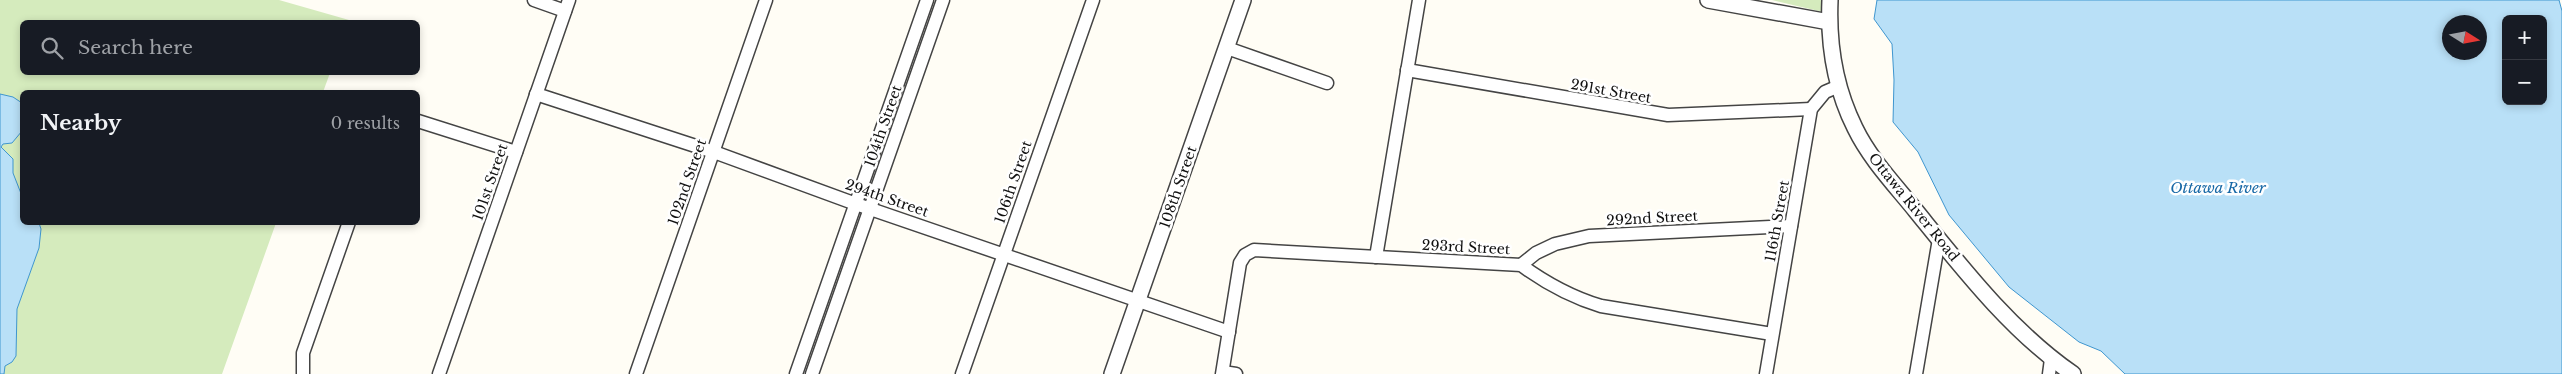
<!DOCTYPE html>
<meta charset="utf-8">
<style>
body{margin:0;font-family:"Libre Baskerville",serif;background:#20242c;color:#f1f3f6}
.controls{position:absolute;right:15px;top:15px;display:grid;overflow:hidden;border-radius:8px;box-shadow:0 2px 8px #0003}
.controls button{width:45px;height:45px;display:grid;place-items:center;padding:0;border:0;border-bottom:1px solid #363941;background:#171b24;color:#f1f3f6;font:25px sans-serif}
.compass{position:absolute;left:2442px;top:15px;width:45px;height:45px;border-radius:50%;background:#171b24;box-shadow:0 2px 8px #0003;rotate:101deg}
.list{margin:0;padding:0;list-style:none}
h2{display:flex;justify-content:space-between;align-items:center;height:65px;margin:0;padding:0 20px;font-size:21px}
h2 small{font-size:16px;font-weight:400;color:#9ea1a6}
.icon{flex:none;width:28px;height:28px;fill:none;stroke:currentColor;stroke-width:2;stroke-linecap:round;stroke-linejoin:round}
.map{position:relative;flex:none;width:2562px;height:374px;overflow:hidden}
.search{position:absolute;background:#171b24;box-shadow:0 2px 8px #0003;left:20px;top:20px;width:400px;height:55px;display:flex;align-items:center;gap:12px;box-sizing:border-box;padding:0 18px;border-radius:8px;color:#9ea1a6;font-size:19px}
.panel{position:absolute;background:#171b24;box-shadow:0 2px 8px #0003;left:20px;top:90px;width:400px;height:135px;border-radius:8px}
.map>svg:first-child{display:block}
.green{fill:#d5ebbd}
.water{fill:#b9e0f7;stroke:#3f96cf;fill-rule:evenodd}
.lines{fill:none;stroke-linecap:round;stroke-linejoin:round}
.minor-casing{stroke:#444;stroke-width:15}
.tertiary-casing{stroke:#444;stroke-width:18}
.minor{stroke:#fff;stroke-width:12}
.tertiary{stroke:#fff;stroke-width:15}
.labels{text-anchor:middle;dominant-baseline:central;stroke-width:5;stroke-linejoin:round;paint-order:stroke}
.street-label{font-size:14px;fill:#111;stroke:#fff}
.water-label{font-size:15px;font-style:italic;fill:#1768a6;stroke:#fff}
</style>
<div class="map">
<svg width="2562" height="374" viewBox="0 0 2562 374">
<rect width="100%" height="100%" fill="#fffdf5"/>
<g class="green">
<path d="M0 0H279L349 20 348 22H22V72L330 73 323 92H22V222L276 223 222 374H0Z"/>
<path d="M1772 0H1824L1823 12Z"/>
</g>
<g class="water">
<path d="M1877 0H2559L2562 11V374H2125L2101 351 2079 342 2009 287 1949 215 1918 152 1893 122 1894 80 1892 44 1874 19ZM2506 19H2543V101H2506ZM2450 22H2480V52H2450Z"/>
<path d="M0 94 13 97 22 103V131L12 143 3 144 1 147 13 159V173L22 196V222L39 223 41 229 39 248 17 309 16 356 12 362 5 366 4 374H0Z"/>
</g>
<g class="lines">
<g class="minor-casing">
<g id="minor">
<path d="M534 0 565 11"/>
<path d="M1227 48 1327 83"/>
<path d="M1407 70 1668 115 1811 109"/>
<path d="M536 94 714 152 856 204 1229 332"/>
<path d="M418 121 516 152"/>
<path d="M1376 257 1419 0"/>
<path d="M1521 265 1536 253 1555 244 1589 236 1791 226"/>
<path d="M1223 372 1236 374"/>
<path d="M303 374V353L349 222"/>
<path d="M439 374 569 0"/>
<path d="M636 374 766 0"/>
<path d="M796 374 927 0"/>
<path d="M812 374 943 0"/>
<path d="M962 374 1093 0"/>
<path d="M1222 374 1240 263 1245 255 1254 250 1521 265C1547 284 1571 297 1601 306L1772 334"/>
<path d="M1766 374 1811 109 1825 92 1839 86"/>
<path d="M1916 374 1939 239"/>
<path d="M2049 374 2051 359"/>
</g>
</g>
<g class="tertiary-casing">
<g id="tertiary">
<path d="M1708 0 1829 22"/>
<path d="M1830 0C1828 45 1835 88 1855 128 1870 159 1895 185 1916 211 1963 269 2011 331 2073 374"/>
<path d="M1112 374 1243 0"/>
</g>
</g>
<use href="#minor" class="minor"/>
<use href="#tertiary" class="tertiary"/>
</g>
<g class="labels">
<g class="street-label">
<text transform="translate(1611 91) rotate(10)">291st Street</text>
<text transform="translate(883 126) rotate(-71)">104th Street</text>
<text transform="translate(490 182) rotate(-71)">101st Street</text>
<text transform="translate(687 182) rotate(-71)">102nd Street</text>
<text transform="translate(1013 182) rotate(-71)">106th Street</text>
<text transform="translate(1178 187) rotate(-71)">108th Street</text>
<text transform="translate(887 198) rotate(19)">294th Street</text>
<text transform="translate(1914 207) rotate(51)">Ottawa River Road</text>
<text transform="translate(1652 218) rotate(-3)">292nd Street</text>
<text transform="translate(1777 221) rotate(-80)">116th Street</text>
<text transform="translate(1466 247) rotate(3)">293rd Street</text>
</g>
<g class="water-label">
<text x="2218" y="187">Ottawa River</text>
</g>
</g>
</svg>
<div class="controls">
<button>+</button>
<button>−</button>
</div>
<svg class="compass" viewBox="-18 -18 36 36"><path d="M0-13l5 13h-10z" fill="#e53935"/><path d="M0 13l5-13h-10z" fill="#9ea1a6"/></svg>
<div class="search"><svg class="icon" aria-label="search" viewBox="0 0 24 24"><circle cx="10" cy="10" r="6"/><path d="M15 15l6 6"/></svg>Search here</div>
<section class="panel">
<h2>Nearby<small>0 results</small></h2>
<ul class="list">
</ul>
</section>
</div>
